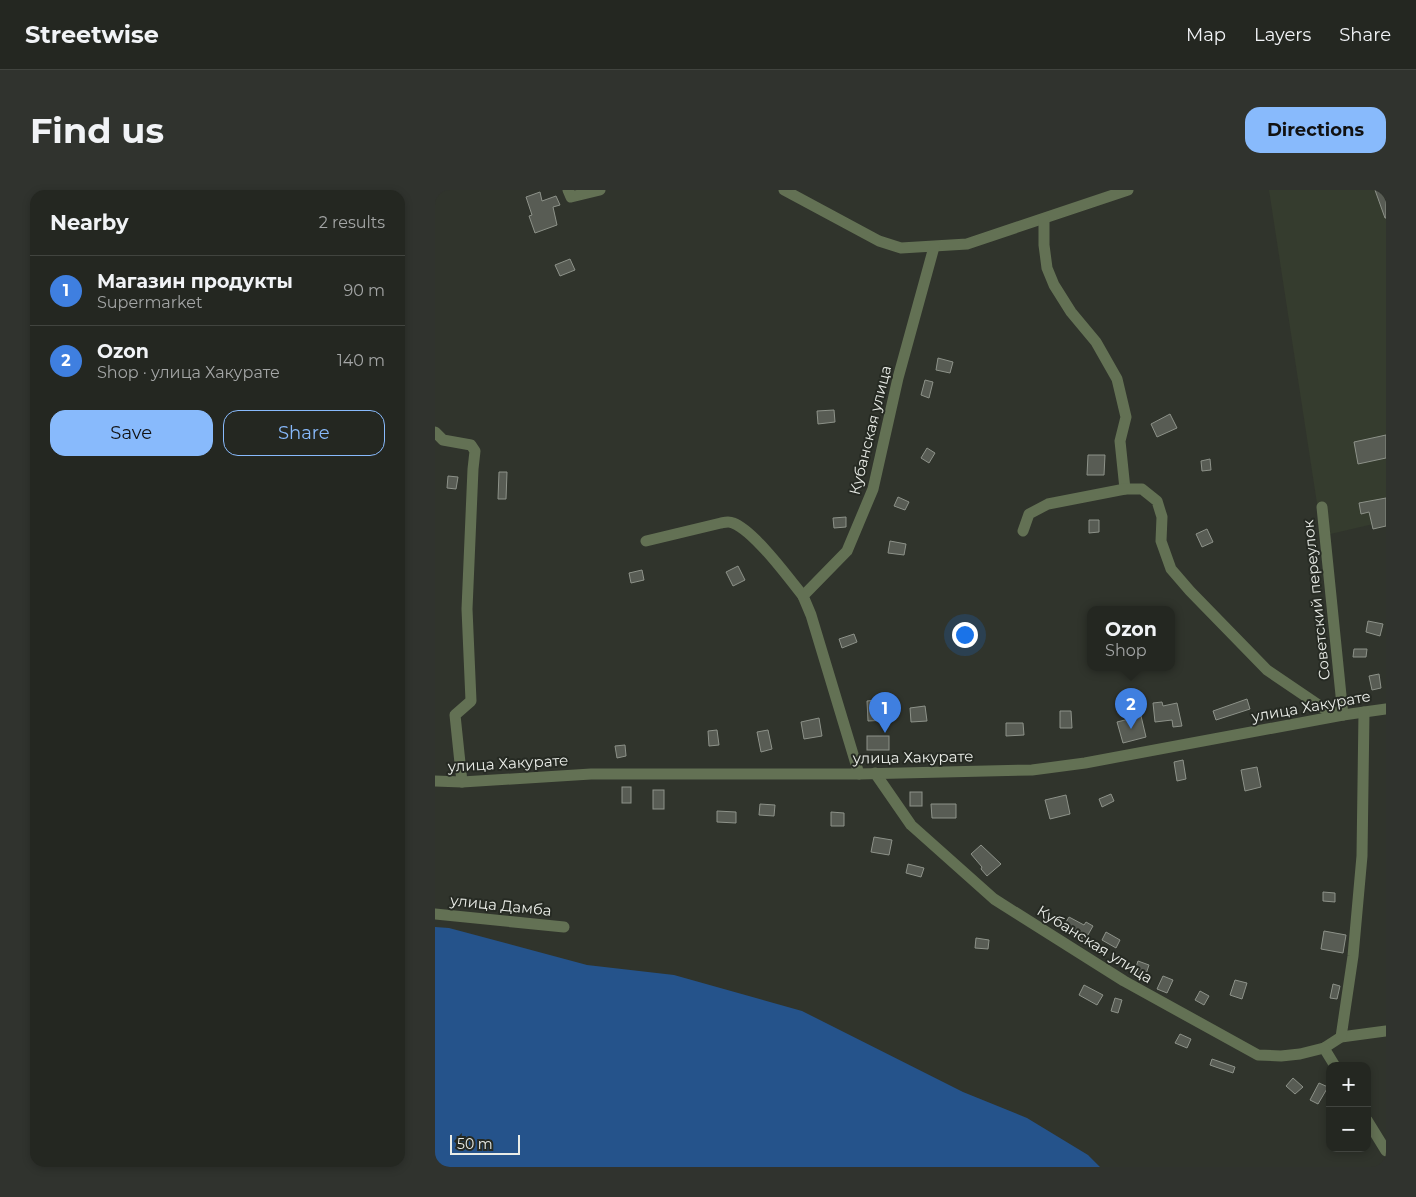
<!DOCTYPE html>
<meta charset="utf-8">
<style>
body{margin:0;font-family:Montserrat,sans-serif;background:#30332e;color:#f1f3f6}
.controls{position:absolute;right:15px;bottom:15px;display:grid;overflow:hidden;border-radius:10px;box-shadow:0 2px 8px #0003}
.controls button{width:45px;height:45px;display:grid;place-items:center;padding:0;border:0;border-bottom:1px solid #41443f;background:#242721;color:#f1f3f6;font:25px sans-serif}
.scale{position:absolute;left:15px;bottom:12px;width:70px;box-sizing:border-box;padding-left:5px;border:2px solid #e9ece7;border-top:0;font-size:14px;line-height:18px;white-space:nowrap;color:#e9ece7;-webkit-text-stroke:4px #262a23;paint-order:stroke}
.you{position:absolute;left:529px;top:444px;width:18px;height:18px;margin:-12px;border:4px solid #fff;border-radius:50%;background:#1a73e8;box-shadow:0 0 0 8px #1a73e833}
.badge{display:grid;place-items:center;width:32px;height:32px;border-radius:50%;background:#88bafc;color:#fff;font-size:16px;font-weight:700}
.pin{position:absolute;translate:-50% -41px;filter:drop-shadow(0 1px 2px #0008)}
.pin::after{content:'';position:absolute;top:26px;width:18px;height:15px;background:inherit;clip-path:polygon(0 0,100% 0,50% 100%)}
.popup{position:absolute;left:652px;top:416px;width:88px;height:65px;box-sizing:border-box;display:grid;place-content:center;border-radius:10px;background:#242721;filter:drop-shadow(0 1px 4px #0005);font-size:16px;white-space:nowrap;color:#a3a5a5}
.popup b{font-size:19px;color:#f1f3f6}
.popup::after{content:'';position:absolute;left:50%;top:100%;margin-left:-10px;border:10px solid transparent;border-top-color:#242721}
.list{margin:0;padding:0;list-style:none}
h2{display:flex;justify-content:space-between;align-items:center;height:65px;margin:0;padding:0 20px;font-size:21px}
h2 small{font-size:16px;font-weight:400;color:#a3a5a5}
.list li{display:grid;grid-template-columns:32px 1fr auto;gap:15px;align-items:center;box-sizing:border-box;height:70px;padding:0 20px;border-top:1px solid #41443f}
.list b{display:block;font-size:19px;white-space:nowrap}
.list p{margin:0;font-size:16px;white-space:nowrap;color:#a3a5a5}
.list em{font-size:16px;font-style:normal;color:#a3a5a5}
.actions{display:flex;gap:10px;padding:15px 20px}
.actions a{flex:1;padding:11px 0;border:1px solid #88bafc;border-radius:15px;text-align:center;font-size:18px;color:#88bafc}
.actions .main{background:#88bafc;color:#111}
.map{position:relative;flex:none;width:951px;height:977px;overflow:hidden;border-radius:15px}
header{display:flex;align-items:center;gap:30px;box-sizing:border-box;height:70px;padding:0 25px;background:#242721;border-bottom:1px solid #41443f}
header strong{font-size:24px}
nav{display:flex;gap:28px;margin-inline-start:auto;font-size:18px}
.intro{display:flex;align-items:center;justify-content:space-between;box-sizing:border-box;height:120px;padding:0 30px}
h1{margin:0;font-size:35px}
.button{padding:12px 22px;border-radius:15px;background:#88bafc;color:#111;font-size:18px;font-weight:700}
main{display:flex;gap:30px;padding:0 30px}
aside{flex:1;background:#242721;border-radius:15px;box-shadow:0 2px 8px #0003}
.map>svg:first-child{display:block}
.built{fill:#353c2e}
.water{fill:#25538b}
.building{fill:#585c54;stroke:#8d9289}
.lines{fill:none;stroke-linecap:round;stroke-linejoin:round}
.minor{stroke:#637154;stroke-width:11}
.labels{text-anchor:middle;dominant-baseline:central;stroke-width:4;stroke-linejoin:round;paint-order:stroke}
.street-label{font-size:15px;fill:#e9ece7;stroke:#262a23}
</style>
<header>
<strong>Streetwise</strong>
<nav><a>Map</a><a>Layers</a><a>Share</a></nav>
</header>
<div class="intro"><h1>Find us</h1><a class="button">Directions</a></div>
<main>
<aside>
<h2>Nearby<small>2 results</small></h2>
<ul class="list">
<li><span class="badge" style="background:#3f7fe0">1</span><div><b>Магазин продукты</b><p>Supermarket</p></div><em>90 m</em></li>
<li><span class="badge" style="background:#3f7fe0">2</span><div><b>Ozon</b><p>Shop · улица Хакурате</p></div><em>140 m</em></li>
</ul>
<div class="actions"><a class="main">Save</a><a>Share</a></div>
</aside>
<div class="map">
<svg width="951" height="977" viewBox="0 0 951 977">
<rect width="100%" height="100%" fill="#30342c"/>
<path class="built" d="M834 0H951V331L887 346Z"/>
<path class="water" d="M0 737 14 738 152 775 239 785 367 821 528 902 592 928 653 965 665 977H0Z"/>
<g class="building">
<path d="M940 0H951V28H950Z"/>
<path d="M105 2 107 11 121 6 125 15 118 17 122 35 100 43 94 26 97 25 91 7Z"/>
<path d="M135 69 140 80 125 86 120 75Z"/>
<path d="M503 168 518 172 515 183 501 180Z"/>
<path d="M490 190 498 192 494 208 486 205Z"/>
<path d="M399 220 400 232 383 234 382 221Z"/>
<path d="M735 224 742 238 722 247 716 234Z"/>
<path d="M951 245V268L923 274 919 252Z"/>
<path d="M492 258 500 263 494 273 486 268Z"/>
<path d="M653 265H670L669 285H652Z"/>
<path d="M775 269 776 280 767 281 766 271Z"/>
<path d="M64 282H72L71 309H63Z"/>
<path d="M13 286 23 287 21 299 12 298Z"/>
<path d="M463 307 474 312 470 320 459 316Z"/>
<path d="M951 308V336L938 339 934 322 926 324 924 313Z"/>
<path d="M411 327V337L399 338 398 328Z"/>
<path d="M654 330H664V342L654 343Z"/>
<path d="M772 339 778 352 767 357 761 344Z"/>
<path d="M455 351 471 354 469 365 453 363Z"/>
<path d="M303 376 310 390 298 396 291 382Z"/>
<path d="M207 380 209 390 196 393 194 383Z"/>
<path d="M933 431 948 434 945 446 931 442Z"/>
<path d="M419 444 422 452 407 458 404 449Z"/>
<path d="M919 459H932L931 467H918Z"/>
<path d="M944 484 946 498 937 500 934 486Z"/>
<path d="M452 509 453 530 433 531 432 511Z"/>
<path d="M812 509 815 519 781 530 778 521Z"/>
<path d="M727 512 728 516 742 513 747 536 738 537 737 530 720 532 718 513Z"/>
<path d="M490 516 492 531 476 532 475 518Z"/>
<path d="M625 521H636L637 538H625Z"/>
<path d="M706 526 711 547 688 553 682 532Z"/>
<path d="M384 528 387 546 369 549 366 532Z"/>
<path d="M571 533H588L589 545 571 546Z"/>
<path d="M282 540 284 555 274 556 273 541Z"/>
<path d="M333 540 337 559 326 562 322 542Z"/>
<rect x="432" y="546" width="22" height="14"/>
<path d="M190 555 191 566 182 568 180 556Z"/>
<path d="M748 570 751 589 742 591 739 572Z"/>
<path d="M822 577 826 597 810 601 806 580Z"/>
<rect x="187" y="597" width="9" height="16"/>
<rect x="218" y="600" width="11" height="19"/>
<rect x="475" y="602" width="12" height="14"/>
<path d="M676 604 679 611 667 617 664 609Z"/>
<path d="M631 605 635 624 615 629 610 610Z"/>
<path d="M325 614 340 615 339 626 324 625Z"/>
<path d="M496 614H521V628H497Z"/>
<path d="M282 621 301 622V633L282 632Z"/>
<path d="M396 622 409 623V636H396Z"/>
<path d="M439 647 457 650 454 665 436 662Z"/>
<path d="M546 655 566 674 552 686 546 679 547 677 536 664Z"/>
<path d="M473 674 489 678 486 687 471 683Z"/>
<path d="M888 702 900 703V712L888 711Z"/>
<path d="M634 727 649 735 651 732 658 736 650 750 627 739Z"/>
<path d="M889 741 911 745 908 763 886 759Z"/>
<path d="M671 742 685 750 681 758 667 750Z"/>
<path d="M541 748 554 750 553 759 540 758Z"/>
<path d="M703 771 714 775 709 790 698 786Z"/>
<path d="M728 786 738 790 732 803 722 799Z"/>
<path d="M800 790 812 793 807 809 795 805Z"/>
<path d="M898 794 905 796 902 809 895 808Z"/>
<path d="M649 795 668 805 662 815 644 805Z"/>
<path d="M765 801 774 806 769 815 760 810Z"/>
<path d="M680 808 687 810 683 823 676 821Z"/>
<path d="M745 844 756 849 752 858 740 853Z"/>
<path d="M777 869 800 877 798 883 775 875Z"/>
<path d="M858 888 868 897 860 904 851 896Z"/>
<path d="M884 893 893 897 883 914 875 910Z"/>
</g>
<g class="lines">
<g class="minor">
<path d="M133 0 136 7 165 0"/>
<path d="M349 0 444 51 466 58 532 54 693 0"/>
<path d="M609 29V55L612 78 619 95 636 122 661 152 682 189 691 227 685 251 690 299"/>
<path d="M0 242 8 250 36 255 40 261 38 279 32 419 36 511 20 525 27 592"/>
<path d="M588 341 594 324 613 314 690 299H707L722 311 727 327 726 351 736 379 755 401 832 480 888 518 908 525 887 317"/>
<path d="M211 351 286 333C291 332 294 331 298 333 319 341 353 387 368 406"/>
<path d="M440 583 476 635 559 709 689 791 823 865 846 866 865 864 889 858 906 847 951 841"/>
<path d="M424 584 376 425 368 406 412 361 438 299 463 188 499 57"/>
<path d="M0 591 27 592 156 584H424L597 580 650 573 908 525 951 519"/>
<path d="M0 724 129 737"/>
<path d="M906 847 918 766 927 666 929 522"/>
<path d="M889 858 900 876"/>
<path d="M932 930 951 961"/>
</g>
</g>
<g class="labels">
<g class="street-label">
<text transform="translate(435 240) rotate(-76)">Кубанская улица</text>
<text transform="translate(881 410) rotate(-96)">Советский переулок</text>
<text transform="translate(876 516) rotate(-10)">улица Хакурате</text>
<text transform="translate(478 567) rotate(-1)">улица Хакурате</text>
<text transform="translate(73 573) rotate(-3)">улица Хакурате</text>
<text transform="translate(66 715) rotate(6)">улица Дамба</text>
<text transform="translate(660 754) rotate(32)">Кубанская улица</text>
</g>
</g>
</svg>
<div class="controls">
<button>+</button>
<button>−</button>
</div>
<div class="scale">50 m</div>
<div class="you"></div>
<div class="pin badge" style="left:450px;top:543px;background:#3f7fe0">1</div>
<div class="pin badge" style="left:696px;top:539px;background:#3f7fe0">2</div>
<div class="popup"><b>Ozon</b>Shop</div>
</div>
</main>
